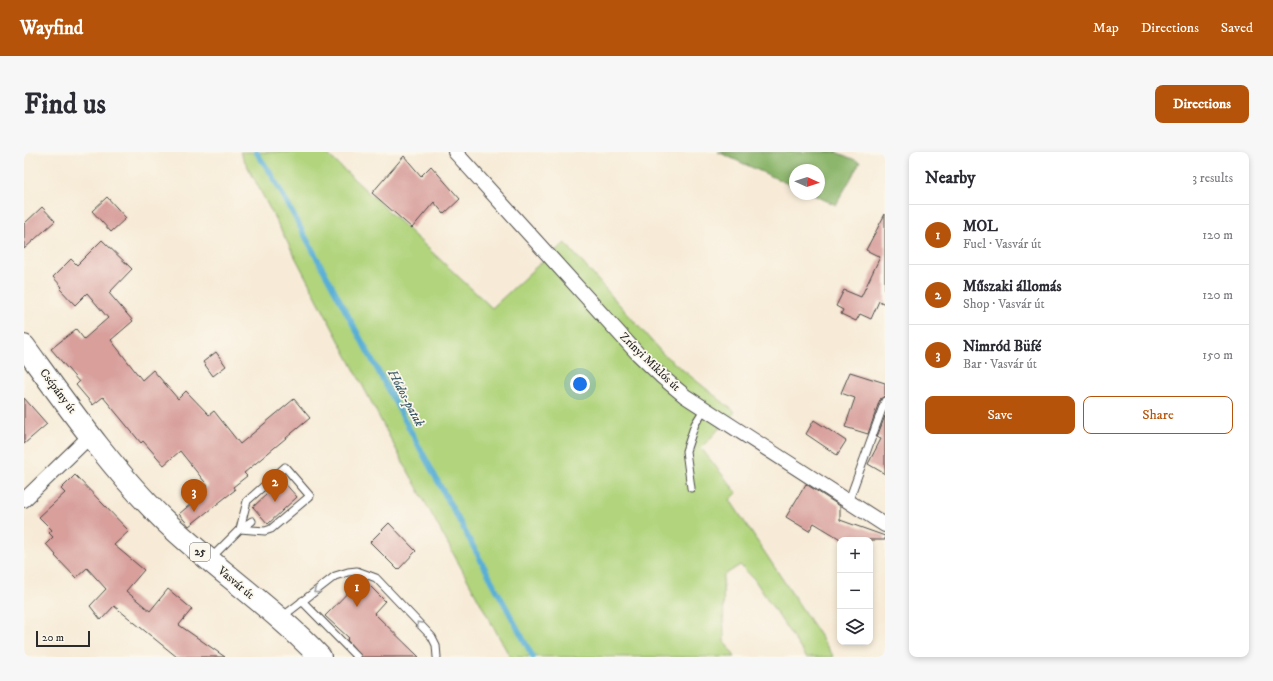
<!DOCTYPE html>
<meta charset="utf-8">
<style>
body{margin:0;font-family:"IM FELL DW Pica",serif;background:#f7f7f7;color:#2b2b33}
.controls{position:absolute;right:12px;bottom:12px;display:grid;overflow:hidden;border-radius:8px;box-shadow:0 2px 6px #0003}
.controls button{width:36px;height:36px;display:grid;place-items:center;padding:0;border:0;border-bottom:1px solid #e1e1e2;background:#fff;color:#2b2b33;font:20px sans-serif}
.compass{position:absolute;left:765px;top:12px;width:36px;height:36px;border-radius:50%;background:#fff;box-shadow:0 2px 6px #0003;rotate:93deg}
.scale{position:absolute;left:12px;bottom:10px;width:54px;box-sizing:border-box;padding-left:4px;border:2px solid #2b2b2b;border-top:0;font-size:11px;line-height:14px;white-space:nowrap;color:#2b2b2b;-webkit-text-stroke:3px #fbf7ec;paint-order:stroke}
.you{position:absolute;left:556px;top:232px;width:14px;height:14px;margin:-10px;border:3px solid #fff;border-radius:50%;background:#1a73e8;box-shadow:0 0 0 6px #1a73e833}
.badge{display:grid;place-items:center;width:26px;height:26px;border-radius:50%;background:#b45309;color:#fff;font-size:13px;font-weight:700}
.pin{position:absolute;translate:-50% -33px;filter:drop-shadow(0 1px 2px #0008)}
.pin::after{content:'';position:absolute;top:21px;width:14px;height:12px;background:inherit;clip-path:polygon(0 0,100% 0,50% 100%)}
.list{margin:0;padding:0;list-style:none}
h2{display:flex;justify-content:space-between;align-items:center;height:52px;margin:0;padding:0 16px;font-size:17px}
h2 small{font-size:13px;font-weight:400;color:#7c7c81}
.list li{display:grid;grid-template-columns:26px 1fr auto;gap:12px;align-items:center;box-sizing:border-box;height:60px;padding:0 16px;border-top:1px solid #e1e1e2}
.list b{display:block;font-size:15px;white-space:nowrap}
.list p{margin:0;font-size:13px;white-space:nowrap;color:#7c7c81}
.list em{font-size:13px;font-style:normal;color:#7c7c81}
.actions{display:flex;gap:8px;padding:12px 16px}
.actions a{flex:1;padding:9px 0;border:1px solid #b45309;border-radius:8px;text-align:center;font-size:14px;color:#b45309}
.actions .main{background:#b45309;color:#fff}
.icon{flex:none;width:22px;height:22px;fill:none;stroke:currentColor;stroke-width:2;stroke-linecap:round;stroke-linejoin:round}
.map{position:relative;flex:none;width:861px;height:505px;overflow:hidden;border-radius:8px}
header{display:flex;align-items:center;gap:24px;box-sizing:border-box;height:56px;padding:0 20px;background:#b45309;color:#fff}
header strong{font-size:19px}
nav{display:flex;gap:22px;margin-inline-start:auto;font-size:14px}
.intro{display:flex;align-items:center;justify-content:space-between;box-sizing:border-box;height:96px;padding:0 24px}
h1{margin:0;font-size:28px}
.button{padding:10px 18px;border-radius:8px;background:#b45309;color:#fff;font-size:14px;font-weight:700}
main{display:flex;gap:24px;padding:0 24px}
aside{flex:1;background:#fff;border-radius:8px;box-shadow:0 2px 6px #0003}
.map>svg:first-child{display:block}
.green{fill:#b1d47d;stroke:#6e8054}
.forest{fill:#8cb66c;stroke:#5c704c}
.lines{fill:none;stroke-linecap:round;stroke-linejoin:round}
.stream{stroke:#58afd5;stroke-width:5.5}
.building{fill:#d89f9b}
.lane-casing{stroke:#4a4845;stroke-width:9}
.street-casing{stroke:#4a4845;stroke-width:16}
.primary-casing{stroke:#4a4845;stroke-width:24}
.lane{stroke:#fff;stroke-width:7}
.street{stroke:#fff;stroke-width:14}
.primary{stroke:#fff;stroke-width:22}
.oneway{stroke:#a0a0a0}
.labels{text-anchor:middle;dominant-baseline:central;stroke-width:3.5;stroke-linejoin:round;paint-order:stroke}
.shield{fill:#fbf7ec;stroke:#696865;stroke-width:1}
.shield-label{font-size:11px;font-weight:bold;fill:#2b2b2b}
.street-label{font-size:12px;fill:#2b2b2b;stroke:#fbf7ec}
.water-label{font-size:13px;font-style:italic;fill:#3b5966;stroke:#fbf7ec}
</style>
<header>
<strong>Wayfind</strong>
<nav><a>Map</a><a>Directions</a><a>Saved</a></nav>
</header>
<div class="intro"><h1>Find us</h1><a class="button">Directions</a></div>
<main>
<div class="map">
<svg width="861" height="505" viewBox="0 0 861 505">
<rect width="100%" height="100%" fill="#fbf7ec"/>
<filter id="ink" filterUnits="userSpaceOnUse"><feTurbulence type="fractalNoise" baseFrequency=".025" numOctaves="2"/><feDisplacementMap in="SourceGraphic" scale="8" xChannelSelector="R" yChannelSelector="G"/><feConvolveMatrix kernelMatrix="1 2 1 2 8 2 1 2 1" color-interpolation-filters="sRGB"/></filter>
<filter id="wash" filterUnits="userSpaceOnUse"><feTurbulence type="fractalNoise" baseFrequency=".012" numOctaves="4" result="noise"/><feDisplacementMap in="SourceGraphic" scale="16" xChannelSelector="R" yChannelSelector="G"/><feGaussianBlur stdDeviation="0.9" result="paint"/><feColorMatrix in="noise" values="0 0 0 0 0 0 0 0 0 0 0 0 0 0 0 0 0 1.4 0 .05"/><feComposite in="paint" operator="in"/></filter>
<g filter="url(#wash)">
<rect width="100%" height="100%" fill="#f7ebd7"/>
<path class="green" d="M216 0H301L468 156 512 115 541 91 639 202 711 260 677 296 713 341 706 348 810 505H782L730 427 716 413 699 424 700 489 711 505H486L373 299Z"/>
<path class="forest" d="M694 0H812L836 10 812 53 787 42H795V18H771V35Z"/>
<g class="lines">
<path class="stream" d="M232 0 248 23 509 505"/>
</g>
<g id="blocks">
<g class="building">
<path d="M380 4 397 24 407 14 436 47 420 62 410 50 388 76 348 41Z"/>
<path d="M83 45 102 66 87 80 68 59Z"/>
<path d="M18 55 31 69 0 97V72Z"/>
<path d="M861 62V152L855 149 847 167 836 162 832 169 817 162 819 158 812 154 820 138 837 145 856 105 842 98Z"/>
<path d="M78 88 108 117 85 141 109 169 87 188 118 228 129 218 154 247 162 239 185 263 190 259 216 292 270 247 286 266 220 321 223 324 209 335 211 338 165 374 155 362 181 340 179 338 184 334 156 299 140 313 119 289 117 291 79 245 69 253 52 233 55 230 27 197 52 177 60 187 84 166 63 141 51 153 36 137 38 135 29 125 47 107 53 113Z"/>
<path d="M192 200 202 214 189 224 179 210Z"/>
<path d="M826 220 861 231V244L856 247 844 282 821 275 831 246 817 241Z"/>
<path d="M0 246 23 272 0 292Z"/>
<path d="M861 264V322L844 312 857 287 853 285Z"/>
<path d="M790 268 822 289 813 303 782 282Z"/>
<path d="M51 323 105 379 90 393 120 418 102 439 126 459 144 437 168 457 155 473 201 505H153L90 454 77 468 66 454 82 437 63 416 52 426 31 404 32 403 22 392 29 385 25 381 28 378 15 365 41 341 37 337Z"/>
<path d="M258 328 273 345 244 372 229 355Z"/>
<path d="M782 332 816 354V368L861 384V388H818L790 371 785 379 762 365Z"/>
<path d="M365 371 392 399 374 418 346 390Z"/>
<path d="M338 426 361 449 350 461 395 505H338L323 488 325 486 301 464Z"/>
</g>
</g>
</g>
<g filter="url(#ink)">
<use href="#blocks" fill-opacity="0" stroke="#4a4845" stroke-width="1"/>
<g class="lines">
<g class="lane-casing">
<g id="lane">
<path d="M261 315 286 344 247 377 241 379 216 377 223 349Z"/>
<path d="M667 336 662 299 671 272 681 256"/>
<path d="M825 348 861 249"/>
<path d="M186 407 216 377 228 369"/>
<path d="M278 449 333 505"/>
<path d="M258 465 311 424 324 420 333 419 352 426 408 485 412 493 413 505"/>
</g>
</g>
<g class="street-casing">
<g id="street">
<path d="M431 0 614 202 637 224 661 244 861 373"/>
<path d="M0 348 67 283"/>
</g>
</g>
<g class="primary-casing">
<path id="primary" d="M0 194C43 253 89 319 141 369 191 417 249 455 296 505"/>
</g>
<use href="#lane" class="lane"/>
<use href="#street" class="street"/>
<use href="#primary" class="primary"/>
</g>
<defs><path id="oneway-chevron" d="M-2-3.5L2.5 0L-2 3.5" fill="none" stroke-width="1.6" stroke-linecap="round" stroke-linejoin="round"/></defs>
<g class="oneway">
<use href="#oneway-chevron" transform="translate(292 439) rotate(144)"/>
<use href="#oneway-chevron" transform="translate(395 472) rotate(-133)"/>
</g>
</g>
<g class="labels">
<rect class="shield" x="166" y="391" width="20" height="18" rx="3"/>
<g class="shield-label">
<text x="176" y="400">25</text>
</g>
<g class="street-label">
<text transform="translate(626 210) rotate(44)">Zrínyi Miklós út</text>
<text transform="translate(34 239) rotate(53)">Csépány út</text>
<text transform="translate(212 431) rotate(40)">Vasvár út</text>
</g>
<g class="water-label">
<text transform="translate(382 246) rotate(62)">Hódos-patak</text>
</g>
</g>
</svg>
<div class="controls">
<button>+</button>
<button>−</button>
<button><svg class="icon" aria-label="layers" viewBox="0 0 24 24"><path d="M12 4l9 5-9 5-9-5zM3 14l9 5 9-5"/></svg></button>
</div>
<svg class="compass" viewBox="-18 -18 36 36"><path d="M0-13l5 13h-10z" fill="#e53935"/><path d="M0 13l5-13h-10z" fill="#7c7c81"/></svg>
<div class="scale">20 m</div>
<div class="you"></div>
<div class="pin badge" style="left:333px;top:455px">1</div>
<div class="pin badge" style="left:251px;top:350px">2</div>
<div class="pin badge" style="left:170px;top:360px">3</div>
</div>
<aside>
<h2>Nearby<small>3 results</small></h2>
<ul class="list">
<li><span class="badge">1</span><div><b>MOL</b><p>Fuel · Vasvár út</p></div><em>120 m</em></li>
<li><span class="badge">2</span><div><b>Műszaki állomás</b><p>Shop · Vasvár út</p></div><em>120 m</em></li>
<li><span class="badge">3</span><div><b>Nimród Büfé</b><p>Bar · Vasvár út</p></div><em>150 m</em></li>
</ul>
<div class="actions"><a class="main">Save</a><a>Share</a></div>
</aside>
</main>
